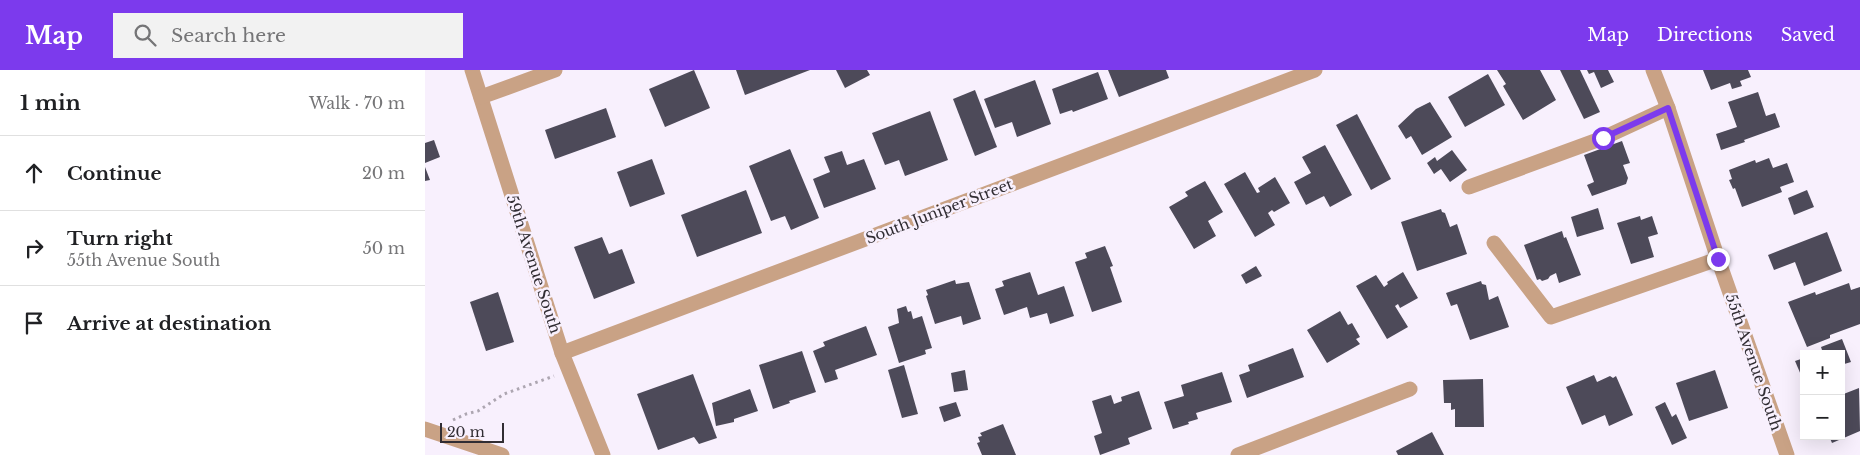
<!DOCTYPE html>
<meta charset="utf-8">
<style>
body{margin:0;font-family:"Libre Baskerville",serif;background:#f2f2f2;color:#202124}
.controls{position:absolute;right:15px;bottom:15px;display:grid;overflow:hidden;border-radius:0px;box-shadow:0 5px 20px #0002}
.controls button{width:45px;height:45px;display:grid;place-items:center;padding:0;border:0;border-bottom:1px solid #e0e0e0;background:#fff;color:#202124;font:25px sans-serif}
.scale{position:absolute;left:15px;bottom:12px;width:64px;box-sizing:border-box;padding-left:5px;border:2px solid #312d33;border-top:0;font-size:14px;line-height:18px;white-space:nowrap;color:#312d33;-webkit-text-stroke:4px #f8f0fd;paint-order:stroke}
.stop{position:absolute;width:15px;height:15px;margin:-11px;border:4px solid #7c3aed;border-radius:50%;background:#fff}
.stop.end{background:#7c3aed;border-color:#fff;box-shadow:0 1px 5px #0008}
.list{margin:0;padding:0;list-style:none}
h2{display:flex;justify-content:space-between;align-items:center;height:65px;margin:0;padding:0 20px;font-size:21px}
h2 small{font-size:16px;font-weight:400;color:#757577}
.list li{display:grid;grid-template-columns:32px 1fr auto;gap:15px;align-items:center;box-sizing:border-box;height:75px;padding:0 20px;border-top:1px solid #e0e0e0}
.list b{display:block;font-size:19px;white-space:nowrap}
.list p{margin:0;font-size:16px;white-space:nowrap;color:#757577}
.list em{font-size:16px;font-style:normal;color:#757577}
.icon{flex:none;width:28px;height:28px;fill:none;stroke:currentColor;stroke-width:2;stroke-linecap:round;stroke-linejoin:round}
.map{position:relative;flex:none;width:1435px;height:385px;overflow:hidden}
header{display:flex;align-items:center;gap:30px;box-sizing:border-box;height:70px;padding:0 25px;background:#7c3aed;color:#fff}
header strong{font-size:24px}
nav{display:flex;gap:28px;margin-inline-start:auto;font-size:18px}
.search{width:350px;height:45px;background:#f2f2f2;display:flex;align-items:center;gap:12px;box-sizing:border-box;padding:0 18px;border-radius:0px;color:#757577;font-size:19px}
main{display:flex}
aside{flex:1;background:#fff}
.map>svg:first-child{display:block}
.building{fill:#4d4a59}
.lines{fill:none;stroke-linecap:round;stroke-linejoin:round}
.path{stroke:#ada6b1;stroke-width:3;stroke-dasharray:2.5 4;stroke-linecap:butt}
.minor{stroke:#c9a285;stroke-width:15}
.route{stroke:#7c3aed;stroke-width:6}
.labels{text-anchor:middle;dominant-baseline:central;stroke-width:5;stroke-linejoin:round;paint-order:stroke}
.street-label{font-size:15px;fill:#312d33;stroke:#f8f0fd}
</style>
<header>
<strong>Map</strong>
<div class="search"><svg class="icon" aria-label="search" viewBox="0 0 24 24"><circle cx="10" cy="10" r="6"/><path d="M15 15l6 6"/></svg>Search here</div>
<nav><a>Map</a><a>Directions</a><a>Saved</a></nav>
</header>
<main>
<aside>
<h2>1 min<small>Walk · 70 m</small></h2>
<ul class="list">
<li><svg class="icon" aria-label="ahead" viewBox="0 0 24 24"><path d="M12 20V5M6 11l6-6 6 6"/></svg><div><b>Continue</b></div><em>20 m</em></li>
<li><svg class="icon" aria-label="right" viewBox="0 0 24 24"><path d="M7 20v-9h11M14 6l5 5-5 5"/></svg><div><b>Turn right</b><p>55th Avenue South</p></div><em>50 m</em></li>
<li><svg class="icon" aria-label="arrive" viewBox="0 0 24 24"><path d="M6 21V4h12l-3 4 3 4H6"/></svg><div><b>Arrive at destination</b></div></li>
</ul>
</aside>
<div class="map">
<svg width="1435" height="385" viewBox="0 0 1435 385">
<rect width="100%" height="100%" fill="#f8f0fd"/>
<g class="building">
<path d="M269 0 285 38 240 57 224 19Z"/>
<path d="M311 0H385L320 25Z"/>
<path d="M411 0H442L445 5 420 18Z"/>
<path d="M683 0H741L744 8 694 27Z"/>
<path d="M1072 0H1115L1131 30 1098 50 1078 16 1081 14Z"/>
<path d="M1135 0H1155L1175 42 1159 49Z"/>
<path d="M1162 0H1183L1189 12 1176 18 1169 2 1164 4Z"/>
<path d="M1278 0H1323L1326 7 1315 11 1317 16 1307 19 1305 13 1286 20Z"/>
<path d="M673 2 683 29 648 42 647 40 635 44 627 19Z"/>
<path d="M1063 4 1080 35 1040 57 1023 27Z"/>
<path d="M610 10 626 54 592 67 587 52 570 58 559 29Z"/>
<path d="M550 20 572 77 550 86 528 29Z"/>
<path d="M1333 22 1341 46 1350 43 1355 57 1319 70 1320 72 1296 80 1291 64 1312 57 1303 32Z"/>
<path d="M1005 32 1027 67 997 85 986 66 981 69 973 56 991 39Z"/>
<path d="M181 38 191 67 130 89 120 60Z"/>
<path d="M505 41 523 90 480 106 474 90 460 95 447 63Z"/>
<path d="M932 44 966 109 946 120 911 55Z"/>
<path d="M9 70 15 87 0 93V73Z"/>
<path d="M1197 71 1205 93 1198 95 1203 108 1201 114 1167 126 1162 115 1169 112 1159 85Z"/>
<path d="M900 75 927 125 905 137 899 126 881 135 869 112 886 103 877 87Z"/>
<path d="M365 79 394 148 366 160 360 146 346 151 324 96Z"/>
<path d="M1027 80 1042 100 1025 112 1016 99 1009 104 1002 93 1010 87 1012 91Z"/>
<path d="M417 81 422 95 439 89 451 119 399 138 388 109 405 102 399 87Z"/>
<path d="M1344 88 1348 98 1362 93 1369 112 1355 117 1357 122 1317 137 1310 118 1308 119 1304 110 1307 109 1304 100 1330 90 1331 93Z"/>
<path d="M227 89 240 124 205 137 192 102Z"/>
<path d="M0 97 5 110 0 111Z"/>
<path d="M820 102 832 123 835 122 833 118 850 107 865 133 849 142 847 140 843 143 850 155 830 167 799 114Z"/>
<path d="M780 111 798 142 783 151 791 166 769 179 744 137 763 126 760 122Z"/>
<path d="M321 120 337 163 272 187 256 145Z"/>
<path d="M1382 120 1389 137 1369 145 1363 128Z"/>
<path d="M1173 138 1179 159 1152 167 1146 147Z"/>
<path d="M1016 139 1017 142 1020 143 1025 157 1032 154 1042 184 992 201 976 152Z"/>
<path d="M1215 146 1216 150 1227 146 1233 164 1223 167 1229 187 1206 194 1192 153Z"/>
<path d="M1137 161 1139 168 1141 167 1156 205 1134 213 1131 203 1125 206 1123 209 1117 211 1115 209 1112 210 1099 175Z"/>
<path d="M1402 162 1417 201 1379 216 1370 192 1349 200 1343 185Z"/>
<path d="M177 167 184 184 197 179 210 213 169 229 149 177Z"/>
<path d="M680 176 688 196 685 197 697 232 667 242 650 192 662 188 660 183Z"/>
<path d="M831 196 837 206 821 214 816 205Z"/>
<path d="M605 202 613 225 639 216 649 246 625 254 622 243 605 248 602 237 579 245 570 219 579 216 577 211Z"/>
<path d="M978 202 993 228 975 238 973 234 970 236 983 257 962 269 931 216 951 205 959 217 963 214 962 212Z"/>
<path d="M530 210 531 214 544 212 556 249 538 255 536 246 510 254 501 226 503 225 501 220Z"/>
<path d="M1056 211 1057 214 1061 215 1064 230 1073 226 1084 257 1045 270 1032 234 1026 236 1021 223Z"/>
<path d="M1424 213 1426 220 1435 217V254L1405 265V268L1382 277 1363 232 1390 222 1391 225Z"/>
<path d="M73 222 89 272 61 281 45 232Z"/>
<path d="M481 236 483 242 486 241 488 249 497 246 507 278 500 280 501 284 474 293 463 257 474 253 472 239Z"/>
<path d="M915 241 923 255 927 253 935 267 931 269 935 274 902 293 882 260Z"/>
<path d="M441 256 452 285 410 300 413 309 400 313 388 281 400 276 398 272Z"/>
<path d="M1417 269 1426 292 1416 295V284H1388L1397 280 1396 277Z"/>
<path d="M868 278 879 307 822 328 814 305 825 301 823 295Z"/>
<path d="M377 281 391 322 364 331 365 333 348 339 334 295Z"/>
<path d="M1379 288V312L1370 291Z"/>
<path d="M479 295 493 344 477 348 463 300Z"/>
<path d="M540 300 543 320 529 322 526 303Z"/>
<path d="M1290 300 1303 338 1264 351 1251 313Z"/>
<path d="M797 302 807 332 771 343 773 349 763 352 764 354 748 359 739 332 759 326 756 315Z"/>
<path d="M268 304 292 368 274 374 269 367 233 380 212 324Z"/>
<path d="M1169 305 1172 312 1185 306 1188 308 1191 306 1208 345 1184 356 1180 345 1157 355 1141 317Z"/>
<path d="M1058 309 1059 357H1030V339L1026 340V333H1019L1018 310Z"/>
<path d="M1434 318 1435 361 1407 373 1404 366H1416V325Z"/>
<path d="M325 319 333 341 309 349V352L291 356 287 333Z"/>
<path d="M714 321 727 359 703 368 705 374 675 385 669 366 677 363 667 331 686 325 689 334 697 331 696 327Z"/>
<path d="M531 332 536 346 519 352 514 337Z"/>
<path d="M1240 332 1247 347 1251 344 1262 368 1247 375 1230 337Z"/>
<path d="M578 354 591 385H557L552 373 555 372 553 367 557 366 555 363Z"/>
<path d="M1007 362 1019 385H973L971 381Z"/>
</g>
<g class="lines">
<path class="path" d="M28 350 41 344 53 341 79 324 129 306"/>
<g class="minor">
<path d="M47 0 137 283 178 385"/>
<path d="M1228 0 1243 38 1293 189 1362 385"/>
<path d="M56 27 130 0"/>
<path d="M1044 117 1178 68 1243 38"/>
<path d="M1069 173 1126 247 1293 189"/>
<path d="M137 283 890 0"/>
<path d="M0 359 77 385"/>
<path d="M813 385 985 319"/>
</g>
</g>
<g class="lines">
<path class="route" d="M1178 68 1243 38 1293 189"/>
</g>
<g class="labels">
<g class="street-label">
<text transform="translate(514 141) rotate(-21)">South Juniper Street</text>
<text transform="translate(109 194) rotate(72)">59th Avenue South</text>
<text transform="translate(1329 292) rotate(71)">55th Avenue South</text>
</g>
</g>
</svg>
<div class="controls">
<button>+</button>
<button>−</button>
</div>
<div class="scale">20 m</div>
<div class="stop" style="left:1178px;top:68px"></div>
<div class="stop end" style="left:1293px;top:189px"></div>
</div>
</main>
